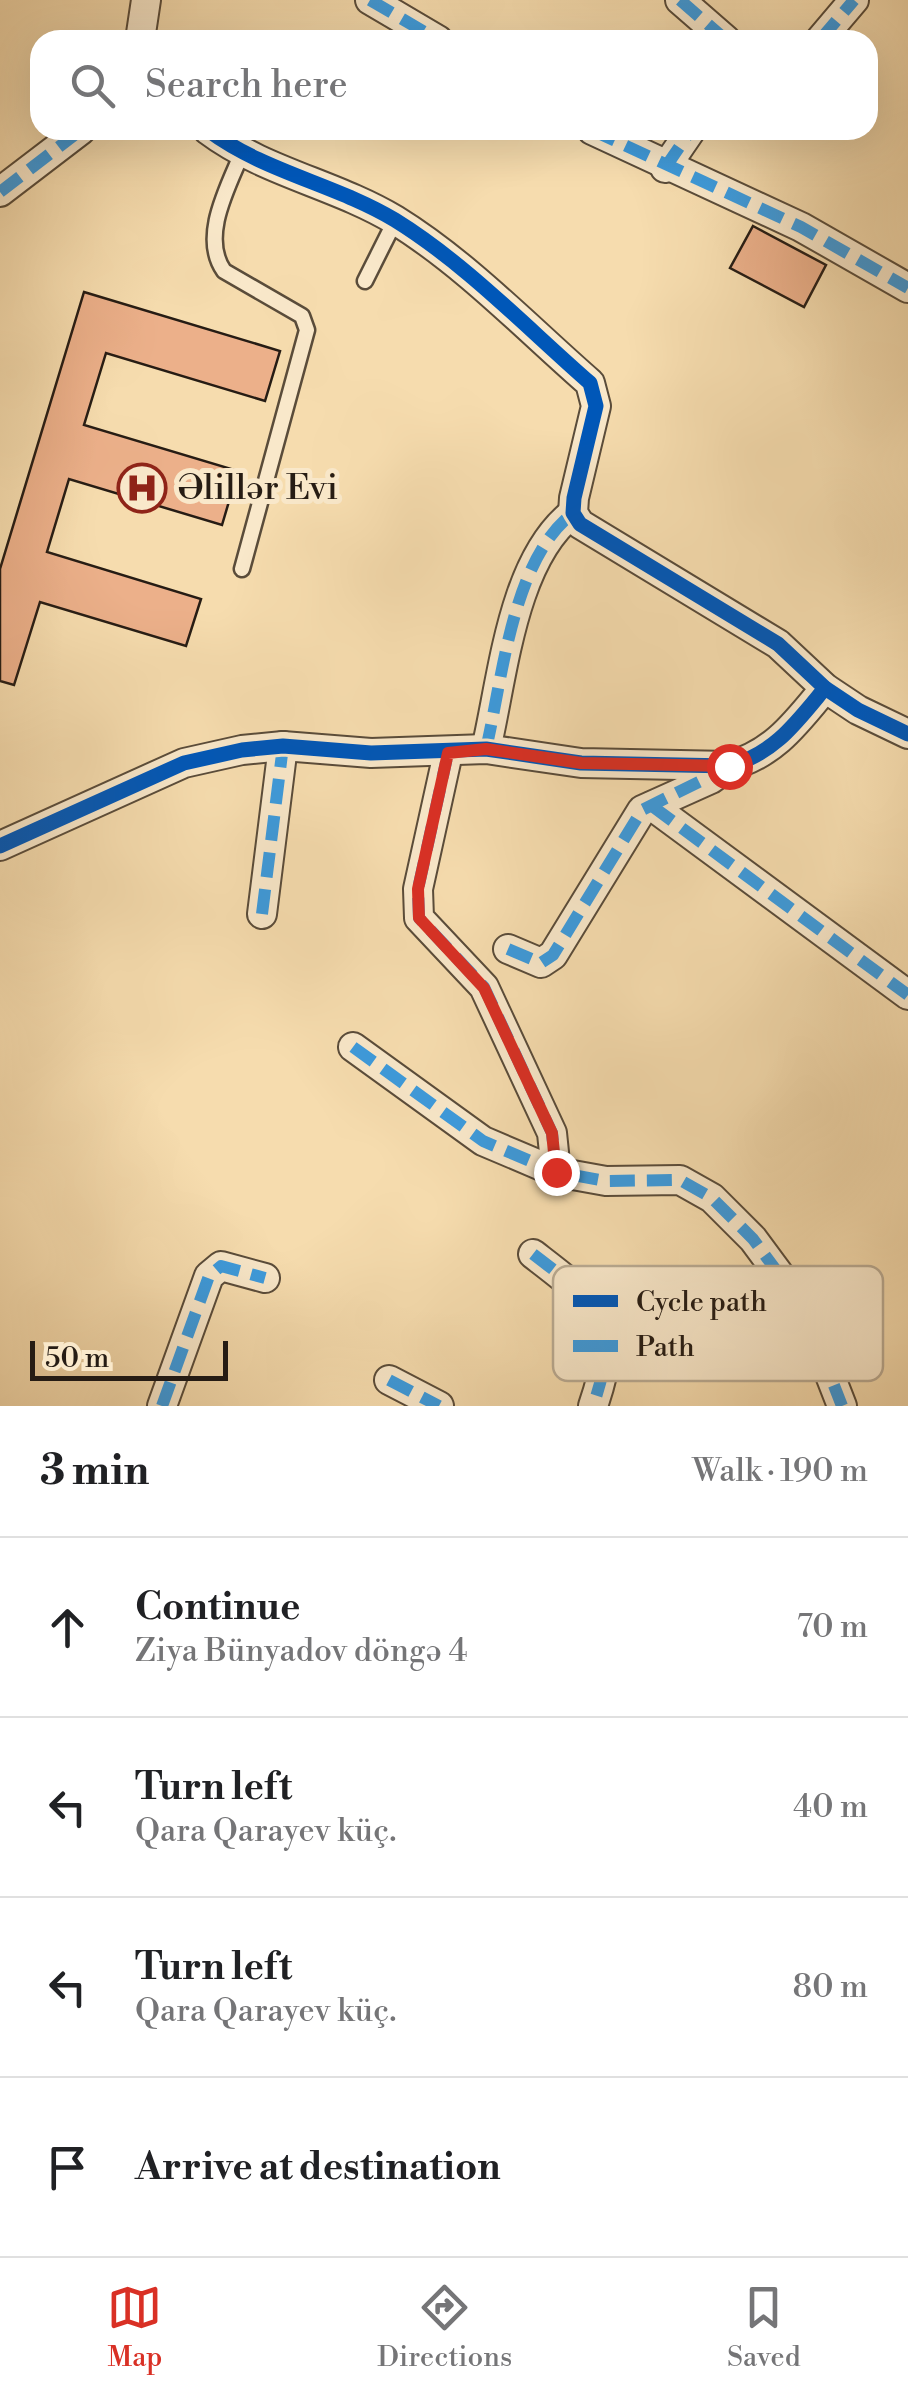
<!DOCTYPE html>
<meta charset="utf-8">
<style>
body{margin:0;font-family:"Libre Bodoni",serif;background:#f2f2f2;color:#202124}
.scale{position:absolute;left:30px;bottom:25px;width:198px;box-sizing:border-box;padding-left:10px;border:5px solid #261c14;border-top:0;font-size:28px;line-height:35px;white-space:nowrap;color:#261c14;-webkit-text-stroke:8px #f9e8ca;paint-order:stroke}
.stop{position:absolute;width:30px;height:30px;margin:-22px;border:8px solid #d93025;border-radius:50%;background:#fff}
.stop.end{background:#d93025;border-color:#fff;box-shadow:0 2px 10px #0008}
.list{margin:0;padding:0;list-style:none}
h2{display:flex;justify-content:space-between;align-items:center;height:130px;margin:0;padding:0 40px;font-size:42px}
h2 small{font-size:32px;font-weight:400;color:#757577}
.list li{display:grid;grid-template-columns:65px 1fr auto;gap:30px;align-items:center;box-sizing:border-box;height:180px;padding:0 40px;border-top:2px solid #e0e0e0}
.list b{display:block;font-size:38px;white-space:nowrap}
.list p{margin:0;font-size:32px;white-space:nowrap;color:#757577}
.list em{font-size:32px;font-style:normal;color:#757577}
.icon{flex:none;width:55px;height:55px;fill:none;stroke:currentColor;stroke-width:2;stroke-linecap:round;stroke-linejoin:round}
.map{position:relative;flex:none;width:908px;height:1406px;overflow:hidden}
.search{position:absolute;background:#fff;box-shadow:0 10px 40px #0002;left:30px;right:30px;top:30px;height:110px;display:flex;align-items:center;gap:25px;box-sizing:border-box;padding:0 35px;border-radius:30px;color:#757577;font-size:38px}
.sheet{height:850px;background:#fff}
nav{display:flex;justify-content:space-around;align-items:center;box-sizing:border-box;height:140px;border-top:2px solid #e0e0e0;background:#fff;font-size:28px;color:#757577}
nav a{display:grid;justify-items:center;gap:5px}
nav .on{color:#d93025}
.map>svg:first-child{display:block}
.building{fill:#ecb08a;stroke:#261c14;stroke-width:2.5}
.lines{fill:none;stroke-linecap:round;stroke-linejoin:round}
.service-casing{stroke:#5a4c3a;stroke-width:19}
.minor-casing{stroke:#5a4c3a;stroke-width:32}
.service{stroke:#f9e8ca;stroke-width:14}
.minor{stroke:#f9e8ca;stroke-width:28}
.quiet{stroke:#3c9bde;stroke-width:12;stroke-dasharray:25 12;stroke-linecap:butt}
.cycleway-casing{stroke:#f9e8ca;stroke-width:21}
.cycleway{stroke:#0057b8;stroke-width:15}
.route{stroke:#d93025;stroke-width:12}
.labels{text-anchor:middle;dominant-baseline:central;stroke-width:10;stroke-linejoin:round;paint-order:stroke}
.poi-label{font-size:35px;fill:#261c14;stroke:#f9e8ca;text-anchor:start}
.key{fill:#f9e8ca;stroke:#baab93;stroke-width:2.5}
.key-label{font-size:28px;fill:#261c14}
</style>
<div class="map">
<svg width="908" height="1406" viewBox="0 0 908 1406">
<rect width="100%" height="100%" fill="#f6dcae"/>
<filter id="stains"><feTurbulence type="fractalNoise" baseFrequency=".002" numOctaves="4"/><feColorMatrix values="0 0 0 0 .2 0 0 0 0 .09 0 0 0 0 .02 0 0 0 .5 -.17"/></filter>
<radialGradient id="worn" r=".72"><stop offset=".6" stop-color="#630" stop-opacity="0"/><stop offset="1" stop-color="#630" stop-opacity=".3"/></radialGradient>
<g class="building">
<path d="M753 226 826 265 804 307 730 268Z"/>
<path d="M84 292 280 351 265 401 106 353 84 425 238 471 222 525 69 479 47 552 201 599 186 646 40 602 14 685 0 681V569Z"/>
</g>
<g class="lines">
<g class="service-casing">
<g id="service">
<path d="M365 281 395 221"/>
<path d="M242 569 307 330 302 316 224 271C200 237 228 187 242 153"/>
</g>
</g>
<g class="minor-casing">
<g id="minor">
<path d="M370 0 438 40"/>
<path d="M680 0 726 40"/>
<path d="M140 40 146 0"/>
<path d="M820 40 854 0"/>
<path d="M208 130C264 172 335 184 395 220 466 264 527 328 590 383L596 406 574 498 573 513 580 524 778 644 825 688 858 710 908 734"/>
<path d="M592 130 801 227 908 288"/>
<path d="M665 168 691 130"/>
<path d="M0 192 81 130"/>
<path d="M486 749C503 677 512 560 573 513"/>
<path d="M448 753 418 889 419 918 484 987 552 1133 556 1172 606 1181 680 1180 712 1198 753 1239 787 1285 812 1329 842 1406"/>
<path d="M652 806 908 995"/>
<path d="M0 846 184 763 242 750 283 746 371 753 486 749 581 763 729 766C774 754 796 723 825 688"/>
<path d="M262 914 283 746"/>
<path d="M508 949 541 963 553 955 642 810 711 779 729 766"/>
<path d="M353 1047 483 1141 556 1172"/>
<path d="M533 1254C599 1305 623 1319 593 1406"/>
<path d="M389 1380 439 1406"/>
<path d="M162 1406 209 1276 221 1266 265 1278"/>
</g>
</g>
<use href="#service" class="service"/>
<use href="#minor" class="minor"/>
<g class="quiet">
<path d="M370 0 438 40"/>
<path d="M680 0 726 40"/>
<path d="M820 40 854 0"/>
<path d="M592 130 801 227 908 288"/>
<path d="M665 168 691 130"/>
<path d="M0 192 81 130"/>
<path d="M486 749C503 677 512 560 573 513"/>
<path d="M448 753 418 889 419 918 484 987 552 1133 556 1172 606 1181 680 1180 712 1198 753 1239 787 1285 812 1329 842 1406"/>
<path d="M652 806 908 995"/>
<path d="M262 914 283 746"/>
<path d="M508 949 541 963 553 955 642 810 725 769"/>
<path d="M353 1047 483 1141 556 1172"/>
<path d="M533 1254C599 1305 623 1319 593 1406"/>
<path d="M389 1380 439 1406"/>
<path d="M162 1406 209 1276 221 1266 265 1278"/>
</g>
<g class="cycleway-casing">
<g id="cycleway">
<path d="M208 130C264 172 335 184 395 220 466 264 527 328 590 383L596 406 574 498 573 513 580 524 778 644 825 688 858 710 908 734"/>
<path d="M0 846 184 763 242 750 283 746 371 753 486 749 581 763 729 766C774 754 796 723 825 688"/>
</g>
</g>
<use href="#cycleway" class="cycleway"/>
</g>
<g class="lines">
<path class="route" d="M556 1172 552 1133 484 988 419 918 418 889 448 753 486 749 581 763 729 766"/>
</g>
<defs>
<g id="hospital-ring" transform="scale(2.5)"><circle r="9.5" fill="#f9e8ca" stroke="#8f2418" stroke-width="1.5"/><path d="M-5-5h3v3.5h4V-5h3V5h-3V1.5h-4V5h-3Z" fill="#8f2418"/></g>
</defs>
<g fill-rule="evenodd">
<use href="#hospital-ring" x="142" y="488"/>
</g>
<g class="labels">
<g class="poi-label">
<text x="177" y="488">Əlillər Evi</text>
</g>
</g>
<rect x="553" y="1266" width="330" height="115" rx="15" class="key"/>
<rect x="573" y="1295" width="45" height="12" fill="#0057b8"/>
<rect x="573" y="1340" width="45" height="12" fill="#3c9bde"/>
<g class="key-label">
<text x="636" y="1311">Cycle path</text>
<text x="636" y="1356">Path</text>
</g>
<rect width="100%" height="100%" filter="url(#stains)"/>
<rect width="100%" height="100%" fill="url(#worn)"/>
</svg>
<div class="scale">50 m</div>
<div class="stop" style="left:729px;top:766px"></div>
<div class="stop end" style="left:556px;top:1172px"></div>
<div class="search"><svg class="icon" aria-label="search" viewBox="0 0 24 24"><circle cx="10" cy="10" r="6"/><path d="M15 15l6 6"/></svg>Search here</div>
</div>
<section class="sheet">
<h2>3 min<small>Walk · 190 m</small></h2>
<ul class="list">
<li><svg class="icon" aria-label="ahead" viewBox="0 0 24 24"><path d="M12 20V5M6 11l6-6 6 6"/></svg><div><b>Continue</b><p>Ziya Bünyadov döngə 4</p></div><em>70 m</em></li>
<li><svg class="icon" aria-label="left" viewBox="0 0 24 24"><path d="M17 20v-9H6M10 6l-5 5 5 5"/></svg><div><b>Turn left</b><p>Qara Qarayev küç.</p></div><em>40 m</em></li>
<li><svg class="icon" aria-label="left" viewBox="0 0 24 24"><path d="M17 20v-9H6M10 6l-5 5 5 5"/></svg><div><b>Turn left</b><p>Qara Qarayev küç.</p></div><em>80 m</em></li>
<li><svg class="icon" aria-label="arrive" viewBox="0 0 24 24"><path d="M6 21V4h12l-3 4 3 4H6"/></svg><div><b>Arrive at destination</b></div></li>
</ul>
</section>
<nav>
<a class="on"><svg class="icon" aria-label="map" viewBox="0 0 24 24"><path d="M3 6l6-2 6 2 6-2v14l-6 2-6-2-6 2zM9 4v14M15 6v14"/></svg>Map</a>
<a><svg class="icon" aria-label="directions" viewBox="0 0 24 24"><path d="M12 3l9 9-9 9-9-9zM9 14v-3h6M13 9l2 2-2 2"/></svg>Directions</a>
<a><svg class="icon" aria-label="saved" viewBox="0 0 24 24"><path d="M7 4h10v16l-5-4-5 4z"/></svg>Saved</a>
</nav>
